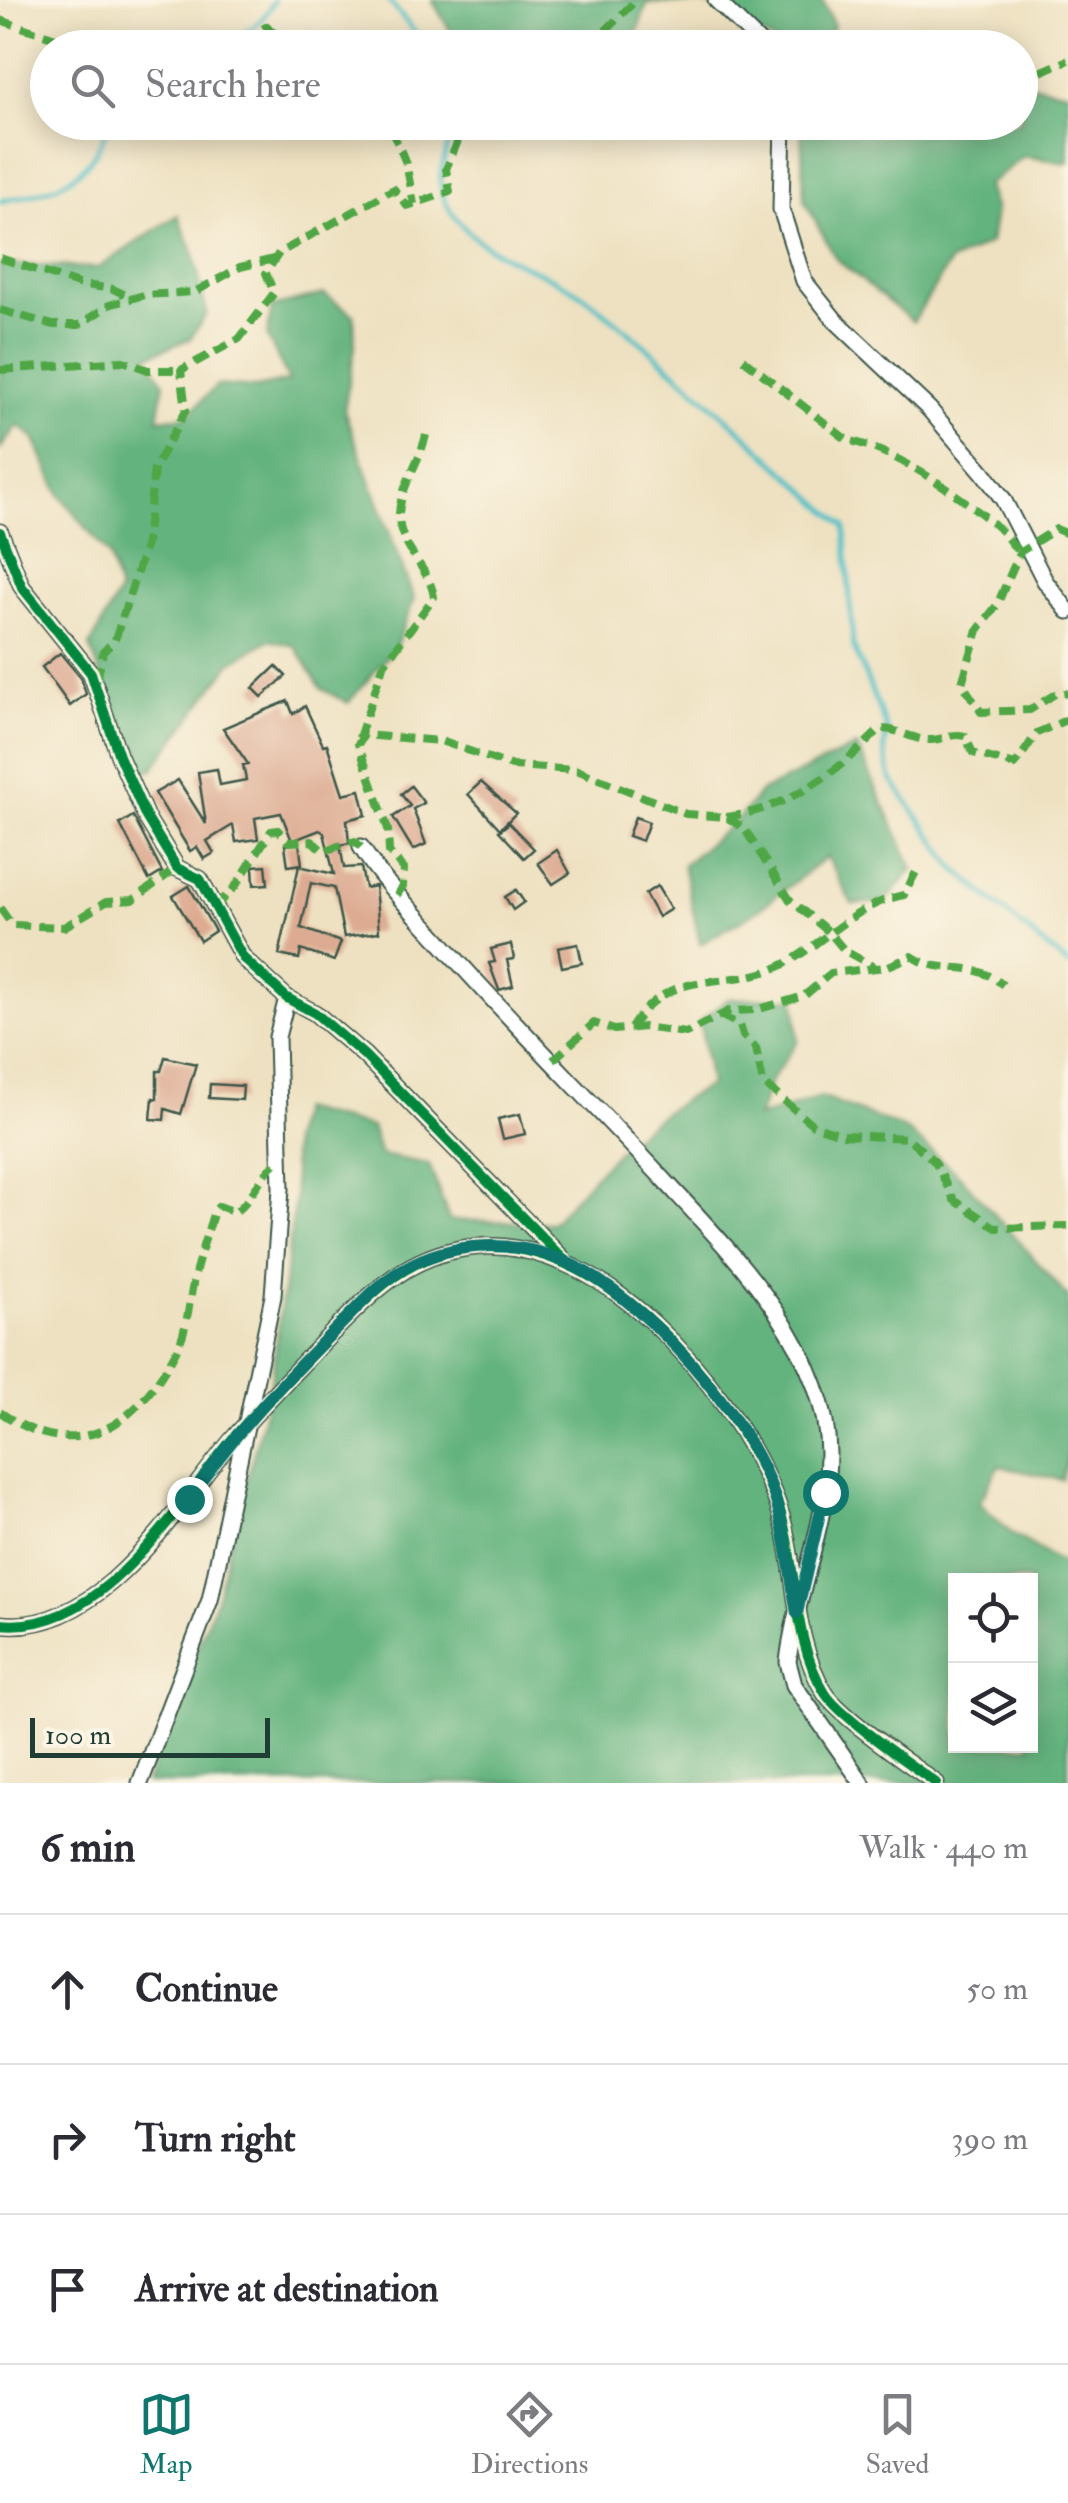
<!DOCTYPE html>
<meta charset="utf-8">
<style>
body{margin:0;font-family:"IM FELL Double Pica",serif;background:#f7f7f7;color:#2b2b33}
.controls{position:absolute;right:30px;bottom:30px;display:grid;overflow:hidden;border-radius:0px;box-shadow:0 5px 25px #0003}
.controls button{width:90px;height:90px;display:grid;place-items:center;padding:0;border:0;border-bottom:2px solid #e1e1e2;background:#fff;color:#2b2b33;font:50px sans-serif}
.scale{position:absolute;left:30px;bottom:25px;width:240px;box-sizing:border-box;padding-left:10px;border:5px solid #1f3d34;border-top:0;font-size:28px;line-height:35px;white-space:nowrap;color:#1f3d34;-webkit-text-stroke:8px #fcf5e5;paint-order:stroke}
.stop{position:absolute;width:30px;height:30px;margin:-22px;border:8px solid #0f766e;border-radius:50%;background:#fff}
.stop.end{background:#0f766e;border-color:#fff;box-shadow:0 2px 10px #0008}
.list{margin:0;padding:0;list-style:none}
h2{display:flex;justify-content:space-between;align-items:center;height:130px;margin:0;padding:0 40px;font-size:42px}
h2 small{font-size:32px;font-weight:400;color:#7c7c81}
.list li{display:grid;grid-template-columns:65px 1fr auto;gap:30px;align-items:center;box-sizing:border-box;height:150px;padding:0 40px;border-top:2px solid #e1e1e2}
.list b{display:block;font-size:38px;white-space:nowrap}
.list em{font-size:32px;font-style:normal;color:#7c7c81}
.icon{flex:none;width:55px;height:55px;fill:none;stroke:currentColor;stroke-width:2;stroke-linecap:round;stroke-linejoin:round}
.map{position:relative;flex:none;width:1068px;height:1783px;overflow:hidden}
.search{position:absolute;background:#fff;box-shadow:0 5px 25px #0003;left:30px;right:30px;top:30px;height:110px;display:flex;align-items:center;gap:25px;box-sizing:border-box;padding:0 35px;border-radius:55px;color:#7c7c81;font-size:38px}
.sheet{height:580px;background:#fff}
nav{display:flex;justify-content:space-around;align-items:center;box-sizing:border-box;height:140px;border-top:2px solid #e1e1e2;background:#fff;font-size:28px;color:#7c7c81}
nav a{display:grid;justify-items:center;gap:5px}
nav .on{color:#0f766e}
.map>svg:first-child{display:block}
.forest{fill:#64b37e;stroke:#427859;stroke-width:2.5;fill-rule:evenodd}
.lines{fill:none;stroke-linecap:round;stroke-linejoin:round}
.stream{stroke:#50bfc6;stroke-width:5}
.building{fill:#ddab92}
.minor-casing{stroke:#3e5649;stroke-width:19}
.minor{stroke:#fff;stroke-width:15}
.quiet{stroke:#4fa644;stroke-width:8;stroke-dasharray:15 8;stroke-linecap:butt}
.cycleway-casing{stroke:#fcf5e5;stroke-width:16}
.cycleway{stroke:#00873e;stroke-width:10}
.route{stroke:#0f766e;stroke-width:12}
</style>
<div class="map">
<svg width="1068" height="1783" viewBox="0 0 1068 1783">
<rect width="100%" height="100%" fill="#fcf5e5"/>
<filter id="ink" filterUnits="userSpaceOnUse"><feTurbulence type="fractalNoise" baseFrequency=".01" numOctaves="2"/><feDisplacementMap in="SourceGraphic" scale="20" xChannelSelector="R" yChannelSelector="G"/><feConvolveMatrix kernelMatrix="1 2 1 2 8 2 1 2 1" color-interpolation-filters="sRGB"/></filter>
<filter id="wash" filterUnits="userSpaceOnUse"><feTurbulence type="fractalNoise" baseFrequency=".0048" numOctaves="4" result="noise"/><feDisplacementMap in="SourceGraphic" scale="40" xChannelSelector="R" yChannelSelector="G"/><feGaussianBlur stdDeviation="2.25" result="paint"/><feColorMatrix in="noise" values="0 0 0 0 0 0 0 0 0 0 0 0 0 0 0 0 0 1.4 0 .05"/><feComposite in="paint" operator="in"/></filter>
<g filter="url(#wash)">
<rect width="100%" height="100%" fill="#eee1c1"/>
<g class="forest">
<path d="M432 0H822L834 26 821 47H783L707 4 647 3 632 47H460Z"/>
<path d="M1034 85 1068 92V163L1024 156 987 185 995 211 990 243 950 262 913 322 836 259 804 200 801 123 1020 122 1021 89Z"/>
<path d="M178 215 194 255 207 313 190 339 147 356 164 383 158 419 187 416 217 385 256 388 289 381 267 336 272 307 324 294 354 315 355 347 344 410 414 599 396 646 348 703 321 688 295 646 269 640 231 663 152 770 135 771 90 646 119 592 109 556 60 495 34 438 18 425 0 449V264L98 268Z"/>
<path d="M857 746 913 869 885 902 852 904 827 857 754 913 700 944 683 865 735 822 762 791Z"/>
<path d="M795 998 798 1041 771 1080 757 1118 821 1097 905 1129 959 1175 1068 1297V1456L1062 1480 999 1466 979 1503 1013 1534 1068 1567V1783H146L216 1599 270 1390 295 1200 291 1142 299 1109 371 1127 380 1155 429 1164 449 1220 552 1223C605 1163 638 1122 710 1085L700 1021 728 999ZM956 1580H1030V1746H956Z"/>
</g>
<g class="lines">
<g class="stream">
<path d="M388 0 428 48"/>
<path d="M202 48C236 39 258 33 274 0"/>
<path d="M452 122C449 164 424 180 459 222 491 261 550 270 589 300 678 369 760 450 845 526L853 645 887 729 884 748 891 779 956 870 1068 965"/>
<path d="M0 201C54 192 92 179 109 122"/>
</g>
</g>
<g id="blocks">
<g class="building">
<path d="M60 653 81 678 86 694 70 706 42 667Z"/>
<path d="M276 666 286 676 262 697 253 688Z"/>
<path d="M288 701 293 714 305 706 323 745 327 744 343 794 360 790 366 815 347 820 349 843 340 845 344 868 361 867 365 888 375 886 379 932 344 937 334 888 311 883 301 928 341 942 334 961 301 950 299 959 279 955 299 866 334 874 324 833 320 830 292 841 281 813 255 818 258 839 236 842 233 825 207 841 214 853 204 859 197 847 190 851 155 793 178 780 206 824 198 772 217 769 220 785 246 780 243 765 248 764 223 728Z"/>
<path d="M481 782 516 813 500 829 468 794Z"/>
<path d="M411 786 424 803 413 809 426 844 413 850 393 817 410 806 401 794Z"/>
<path d="M133 816 162 872 149 880 120 824Z"/>
<path d="M635 817 649 822 642 841 628 836Z"/>
<path d="M509 823 534 849 524 858 499 831Z"/>
<path d="M299 843 302 864 288 866 285 845Z"/>
<path d="M557 850 570 873 553 884 538 863Z"/>
<path d="M266 865 268 884 254 885 253 866Z"/>
<path d="M189 886 215 931 200 941 173 896Z"/>
<path d="M657 886 671 909 658 917 645 894Z"/>
<path d="M516 890 524 902 513 910 505 897Z"/>
<path d="M511 944 514 959 507 960 513 986 499 990 489 963 495 962 491 949Z"/>
<path d="M578 944 582 963 562 967 558 948Z"/>
<path d="M165 1057 196 1064 181 1114 165 1109 164 1120 151 1119 153 1098 157 1099V1071H161Z"/>
<path d="M210 1084 243 1086 242 1100 209 1098Z"/>
<path d="M520 1114 525 1134 503 1139 498 1119Z"/>
</g>
</g>
</g>
<g filter="url(#ink)">
<use href="#blocks" fill-opacity="0" stroke="#3e5649" stroke-width="2.5"/>
<g class="lines">
<g class="minor-casing">
<g id="minor">
<path d="M716 0 765 48"/>
<path d="M783 122 781 209 804 281 835 320 929 409 983 472 1003 499 1045 581 1068 611"/>
<path d="M0 532 22 587 91 673 119 756 146 817 177 868 200 879 243 958 287 998 315 1013 364 1055 562 1258"/>
<path d="M361 847C384 884 415 913 444 946 516 1027 594 1104 668 1184 733 1254 827 1349 828 1453 828 1523 796 1592 788 1662L794 1685 862 1783"/>
<path d="M0 1624C101 1636 176 1507 232 1440 265 1402 300 1366 335 1330 373 1291 409 1256 466 1248 598 1228 731 1386 775 1497 800 1560 788 1633 825 1693 839 1716 911 1765 936 1783"/>
<path d="M140 1783 210 1600 273 1296 281 1189 277 1037 287 998"/>
</g>
</g>
<use href="#minor" class="minor"/>
<g class="quiet">
<path d="M0 20 65 41 109 34 157 38 187 48"/>
<path d="M222 48 246 41 267 26 288 48"/>
<path d="M563 48 603 33 636 0"/>
<path d="M1020 81 1068 60"/>
<path d="M368 122 393 133 406 163 414 204"/>
<path d="M0 258 78 284 113 289 134 299"/>
<path d="M0 310 53 325H79L109 305 144 295 195 292 240 267 274 259"/>
<path d="M743 359 847 440C894 450 956 492 994 524 1005 533 1010 544 1020 552"/>
<path d="M0 370 123 361 148 370H181"/>
<path d="M1068 534 1056 529 1020 552 997 605 978 630 962 683 981 712 1030 710 1055 694 1068 693"/>
<path d="M97 680 103 652 115 640 146 544 154 469 186 410 181 370 239 339 274 293 266 273 279 253 394 189 407 206 450 192 446 169 466 122"/>
<path d="M359 738 383 666 434 597C430 568 400 549 399 518 398 490 420 462 426 435"/>
<path d="M726 817C786 810 838 772 880 729 898 728 914 741 931 740 944 740 951 732 965 736L973 753 1015 765 1037 733 1068 719"/>
<path d="M397 895 403 886 404 869 389 852 388 829 358 744 364 735 441 741 512 766 577 770 686 814 726 817 744 828 790 900 829 932 845 951 876 968"/>
<path d="M215 907 235 887 271 831 278 830 288 842 312 841 323 851 355 841 361 847"/>
<path d="M0 908 12 925 64 927 106 902 133 900 177 868"/>
<path d="M720 1015 740 1025 743 1036 756 1048 763 1083 813 1125 844 1135 908 1138 935 1162 954 1200 996 1228 1068 1226"/>
<path d="M631 1028C673 960 733 995 790 961 829 938 857 904 904 895L916 872"/>
<path d="M553 1060 594 1023 614 1030 644 1027 686 1033 729 1011 756 1010 804 996 831 973 886 967 912 956C944 978 969 956 1003 985"/>
<path d="M0 1412C80 1468 139 1424 178 1347 188 1326 189 1301 194 1279 199 1256 207 1234 214 1211L219 1206 235 1212C253 1200 259 1174 280 1160"/>
</g>
<g class="cycleway-casing">
<g id="cycleway">
<path d="M0 532 22 587 91 673 119 756 146 817 177 868 200 879 243 958 287 998 315 1013 364 1055 565 1261"/>
<path d="M0 1624C101 1636 176 1507 232 1440 265 1402 300 1366 335 1330 373 1291 409 1256 466 1248 598 1228 731 1386 775 1497 800 1560 788 1633 825 1693 839 1716 911 1765 936 1783"/>
</g>
</g>
<use href="#cycleway" class="cycleway"/>
</g>
</g>
<g class="lines" filter="url(#ink)">
<path class="route" d="M189 1499C230 1438 280 1385 332 1333 355 1311 376 1284 405 1268 452 1241 516 1239 566 1262 644 1297 752 1418 776 1501 787 1537 790 1576 797 1613L825 1492"/>
</g>
</svg>
<div class="controls">
<button><svg class="icon" aria-label="locate" viewBox="0 0 24 24"><circle cx="12" cy="12" r="6"/><path d="M12 2v4M12 18v4M2 12h4M18 12h4"/></svg></button>
<button><svg class="icon" aria-label="layers" viewBox="0 0 24 24"><path d="M12 4l9 5-9 5-9-5zM3 14l9 5 9-5"/></svg></button>
</div>
<div class="scale">100 m</div>
<div class="stop" style="left:825px;top:1492px"></div>
<div class="stop end" style="left:189px;top:1499px"></div>
<div class="search"><svg class="icon" aria-label="search" viewBox="0 0 24 24"><circle cx="10" cy="10" r="6"/><path d="M15 15l6 6"/></svg>Search here</div>
</div>
<section class="sheet">
<h2>6 min<small>Walk · 440 m</small></h2>
<ul class="list">
<li><svg class="icon" aria-label="ahead" viewBox="0 0 24 24"><path d="M12 20V5M6 11l6-6 6 6"/></svg><div><b>Continue</b></div><em>50 m</em></li>
<li><svg class="icon" aria-label="right" viewBox="0 0 24 24"><path d="M7 20v-9h11M14 6l5 5-5 5"/></svg><div><b>Turn right</b></div><em>390 m</em></li>
<li><svg class="icon" aria-label="arrive" viewBox="0 0 24 24"><path d="M6 21V4h12l-3 4 3 4H6"/></svg><div><b>Arrive at destination</b></div></li>
</ul>
</section>
<nav>
<a class="on"><svg class="icon" aria-label="map" viewBox="0 0 24 24"><path d="M3 6l6-2 6 2 6-2v14l-6 2-6-2-6 2zM9 4v14M15 6v14"/></svg>Map</a>
<a><svg class="icon" aria-label="directions" viewBox="0 0 24 24"><path d="M12 3l9 9-9 9-9-9zM9 14v-3h6M13 9l2 2-2 2"/></svg>Directions</a>
<a><svg class="icon" aria-label="saved" viewBox="0 0 24 24"><path d="M7 4h10v16l-5-4-5 4z"/></svg>Saved</a>
</nav>
